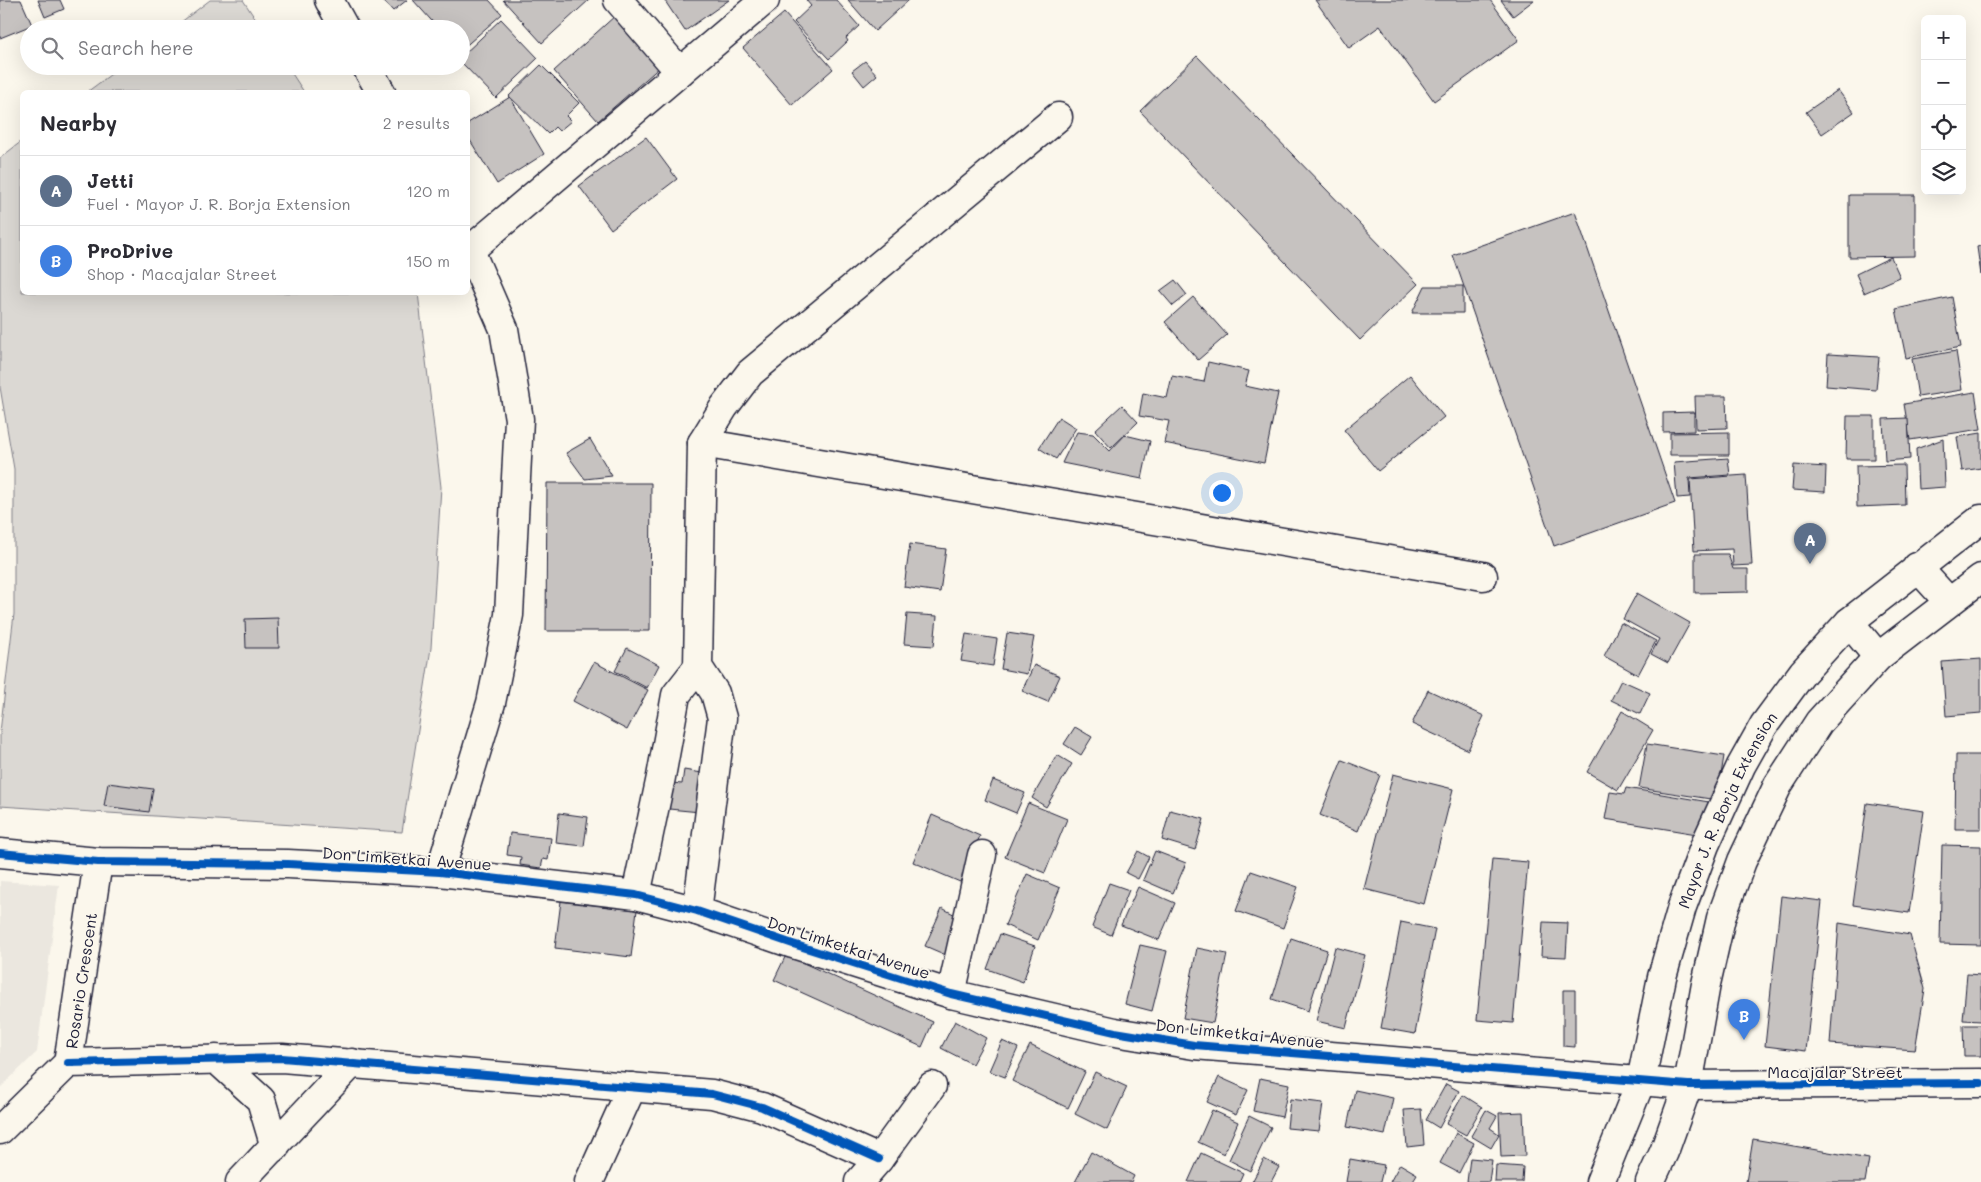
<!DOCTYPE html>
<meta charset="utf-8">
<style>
body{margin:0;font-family:Mali,sans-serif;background:#f7f7f7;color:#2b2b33}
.controls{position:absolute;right:15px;top:15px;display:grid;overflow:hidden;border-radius:8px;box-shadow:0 5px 20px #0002}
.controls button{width:45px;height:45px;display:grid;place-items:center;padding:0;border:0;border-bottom:1px solid #e1e1e2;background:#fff;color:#2b2b33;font:25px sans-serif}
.you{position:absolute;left:1221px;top:492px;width:18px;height:18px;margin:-12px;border:4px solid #fff;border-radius:50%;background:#1a73e8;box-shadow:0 0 0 8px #1a73e833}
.badge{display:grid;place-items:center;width:32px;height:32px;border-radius:50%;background:#22223b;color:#fff;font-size:16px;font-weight:700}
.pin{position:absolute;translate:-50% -41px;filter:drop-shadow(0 1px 2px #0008)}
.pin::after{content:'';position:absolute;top:26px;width:18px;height:15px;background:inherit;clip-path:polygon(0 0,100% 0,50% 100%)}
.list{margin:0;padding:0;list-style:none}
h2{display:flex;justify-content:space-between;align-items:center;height:65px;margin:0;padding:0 20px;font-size:21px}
h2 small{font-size:16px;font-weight:400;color:#7c7c81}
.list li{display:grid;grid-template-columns:32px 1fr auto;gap:15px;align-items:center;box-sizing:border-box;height:70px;padding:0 20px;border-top:1px solid #e1e1e2}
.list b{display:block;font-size:19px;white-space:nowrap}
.list p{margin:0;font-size:16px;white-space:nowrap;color:#7c7c81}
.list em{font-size:16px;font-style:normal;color:#7c7c81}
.icon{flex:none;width:28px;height:28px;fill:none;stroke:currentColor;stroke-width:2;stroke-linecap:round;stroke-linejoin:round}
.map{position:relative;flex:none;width:1981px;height:1182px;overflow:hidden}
.search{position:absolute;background:#fff;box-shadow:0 5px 20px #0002;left:20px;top:20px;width:450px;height:55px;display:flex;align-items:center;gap:12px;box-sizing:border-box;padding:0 18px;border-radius:28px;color:#7c7c81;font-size:19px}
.panel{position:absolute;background:#fff;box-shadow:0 5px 20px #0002;left:20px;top:90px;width:450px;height:205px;border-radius:8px}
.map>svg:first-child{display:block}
.built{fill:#ebe7df}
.green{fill:#dbd8d3;stroke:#7e7d87}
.building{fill:#c6c2c0;stroke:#22223b}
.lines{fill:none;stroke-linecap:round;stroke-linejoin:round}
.minor-casing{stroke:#22223b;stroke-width:31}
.major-casing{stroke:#22223b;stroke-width:31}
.minor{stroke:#fbf7ec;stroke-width:28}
.major{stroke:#fbf7ec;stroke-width:28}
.cycleway-casing{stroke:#fbf7ec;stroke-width:11}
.cycleway{stroke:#0057b8;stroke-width:8}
.labels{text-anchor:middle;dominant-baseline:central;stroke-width:4;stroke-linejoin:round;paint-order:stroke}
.street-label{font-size:16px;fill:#22223b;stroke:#fbf7ec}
</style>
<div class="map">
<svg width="1981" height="1182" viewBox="0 0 1981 1182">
<rect width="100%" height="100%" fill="#fbf7ec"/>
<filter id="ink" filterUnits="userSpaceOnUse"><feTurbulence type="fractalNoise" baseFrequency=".02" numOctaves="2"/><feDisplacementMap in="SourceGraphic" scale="10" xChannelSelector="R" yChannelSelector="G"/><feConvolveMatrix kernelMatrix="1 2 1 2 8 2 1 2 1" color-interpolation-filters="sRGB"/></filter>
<g filter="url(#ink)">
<path class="built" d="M0 881 59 885 37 1052 0 1088Z"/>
<g class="green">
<path d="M210 0H243L262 29H172Z"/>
<path d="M122 66H287L304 92H87Z"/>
<path d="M22 141V292L418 293 441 487 431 648 402 832 0 806V732L14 614V469L0 387V158Z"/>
</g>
<g class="building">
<path d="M0 0H21L32 25 0 38Z"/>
<path d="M38 0H60L64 9 45 17Z"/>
<path d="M383 0H407L393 11Z"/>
<path d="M413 0H489L502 14 461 50V29H439Z"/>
<path d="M503 0H589L542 43Z"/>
<path d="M666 0H729L685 31 665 1Z"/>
<path d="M806 0H836L859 26 846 38 848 41 829 59 794 22 811 6Z"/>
<path d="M848 0H909L875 31Z"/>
<path d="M1315 0H1490L1519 40 1434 101 1380 26 1349 48Z"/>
<path d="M1501 0H1534L1513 16Z"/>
<path d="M784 13 833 69 792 105 743 48Z"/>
<path d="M616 15 661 66 598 121 554 71Z"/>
<path d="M501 19 538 58 496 98 461 62V57Z"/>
<path d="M1197 56 1418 284 1360 340 1140 111Z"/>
<path d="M865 61 877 75 864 86 852 71Z"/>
<path d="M541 65 579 103 566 116 571 121 559 131 555 127 548 134 509 96Z"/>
<path d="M1838 90 1854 112 1822 134 1806 112Z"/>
<path d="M510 97 544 154 497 184 468 137V123Z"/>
<path d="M646 137 677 179 611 229 579 186Z"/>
<path d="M1849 195H1915V256L1849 257Z"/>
<path d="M1575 212 1675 503 1554 546 1453 255Z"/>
<path d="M1981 246V275L1977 247Z"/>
<path d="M1891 257 1900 277 1864 293 1856 274Z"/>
<path d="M1175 280 1187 295 1173 306 1160 291Z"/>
<path d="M1425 286H1463V313H1412Z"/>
<path d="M1193 297 1227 335 1198 360 1165 322Z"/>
<path d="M1952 297 1961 347 1906 358 1896 309Z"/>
<path d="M1956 351 1962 390 1918 397 1912 359Z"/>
<path d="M1828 354 1879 357 1876 390 1826 386Z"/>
<path d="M1208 362 1249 371 1245 386 1278 393 1264 463 1164 443 1169 421 1139 416 1143 393 1167 398 1172 376 1204 382Z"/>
<path d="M1410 375 1444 417 1378 471 1344 430Z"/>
<path d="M1975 392 1981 429 1910 440 1904 404Z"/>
<path d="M1695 396H1726L1727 428 1696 429Z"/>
<path d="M1122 405 1138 422 1111 448 1095 430Z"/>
<path d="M1694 412V431L1663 432V413Z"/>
<path d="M1847 416H1874V459H1846Z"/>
<path d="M1059 417 1076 428 1056 459 1039 448Z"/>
<path d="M1908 418 1910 459 1885 461 1883 419Z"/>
<path d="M1077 432 1093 434 1110 451 1125 435 1150 441 1142 479 1062 463Z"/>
<path d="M1729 432V455H1670V433Z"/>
<path d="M1981 433V468L1962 471 1957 437Z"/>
<path d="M590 439 612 476 585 479 566 453Z"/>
<path d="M1943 439 1945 487 1918 489 1916 449Z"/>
<path d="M1728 458 1730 475 1689 478 1690 497 1677 498 1674 462Z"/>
<path d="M1794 465 1826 467 1825 492 1792 490Z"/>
<path d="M1904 465 1905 505 1857 507 1856 466Z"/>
<path d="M1746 475 1752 565 1733 566 1732 549 1694 551 1690 479Z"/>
<path d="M547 483H651L650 631H546Z"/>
<path d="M910 544 946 549 940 592 904 587Z"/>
<path d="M1695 554H1728L1733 569H1748V592L1695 593Z"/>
<path d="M1637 593 1690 623 1668 663 1651 654 1659 639 1623 619Z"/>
<path d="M907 614 937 616 934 646 904 644Z"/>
<path d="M278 618 279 648H246L245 619Z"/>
<path d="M1621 623 1656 641 1638 675 1604 656Z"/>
<path d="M1007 633 1034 637 1027 674 1001 669Z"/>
<path d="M966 634 997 639 993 666 961 661Z"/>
<path d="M627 648 659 665 647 688 615 671Z"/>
<path d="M1981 659V713L1946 716 1942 662Z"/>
<path d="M594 662 648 690 627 730 573 701Z"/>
<path d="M1034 665 1060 676 1048 702 1022 691Z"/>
<path d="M1621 680 1650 693 1640 714 1611 700Z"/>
<path d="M1428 690 1484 716 1468 750 1412 724Z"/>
<path d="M1622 711 1653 730 1618 790 1587 772Z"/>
<path d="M1075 727 1092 737 1081 755 1064 744Z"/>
<path d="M1647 744 1724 756 1717 800 1639 788Z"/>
<path d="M1057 755 1072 764 1046 807 1032 798Z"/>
<path d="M1956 755H1981V829H1955Z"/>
<path d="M1342 760 1380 775 1358 831 1320 815Z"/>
<path d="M684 770 702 773 700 812 669 809 672 783 682 784Z"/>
<path d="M1393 774 1453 789 1424 904 1364 889Z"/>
<path d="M993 780 1025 793 1016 813 985 800Z"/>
<path d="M108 783 153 789 149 812 104 806Z"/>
<path d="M1626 788 1709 802 1703 835 1605 819 1610 792 1624 794Z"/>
<path d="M1028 803 1067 819 1045 873 1005 857Z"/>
<path d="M1867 803 1924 811 1909 913 1853 905Z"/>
<path d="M1170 810 1204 819 1195 850 1162 840Z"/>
<path d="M559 813 588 817 584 846 556 843Z"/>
<path d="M932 815 980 836 960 882 913 862Z"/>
<path d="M510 833 551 838 548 860 543 859 541 868 520 865 521 857 507 855Z"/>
<path d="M1942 845 1981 846V945L1940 944Z"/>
<path d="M1138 851 1149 857 1138 879 1126 873Z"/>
<path d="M1155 851 1186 863 1173 893 1143 880Z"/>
<path d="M1492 859 1528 862 1513 1023 1477 1020Z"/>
<path d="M1251 871 1298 887 1283 928 1236 911Z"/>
<path d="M1027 874 1060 888 1038 940 1005 925Z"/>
<path d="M1109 883 1129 890 1111 935 1092 927Z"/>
<path d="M1138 887 1175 903 1159 940 1121 925Z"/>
<path d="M1781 896 1822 901 1806 1051 1765 1046Z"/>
<path d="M561 901 637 910 631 957 555 948Z"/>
<path d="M942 908 965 920 953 958 925 946Z"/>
<path d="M1401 922 1435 929 1415 1034 1381 1028Z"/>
<path d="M1543 922 1568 923 1566 957 1541 956Z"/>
<path d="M1839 923 1910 935 1925 989 1915 1050 1830 1044Z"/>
<path d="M1000 934 1035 946 1023 982 987 969Z"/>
<path d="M1291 938 1327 950 1308 1011 1272 999Z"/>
<path d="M1140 945 1167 951 1152 1011 1125 1004Z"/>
<path d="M1335 947 1365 955 1346 1028 1316 1021Z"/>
<path d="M1197 948 1227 954 1213 1023 1183 1018Z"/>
<path d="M786 955 933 1022 922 1047 774 980Z"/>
<path d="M1967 974 1981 975V1021L1963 1020Z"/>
<path d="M1563 990H1575V1047L1563 1046Z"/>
<path d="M955 1021 986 1038 972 1064 941 1048Z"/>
<path d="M1963 1025H1981V1056H1964Z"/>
<path d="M1002 1041 1018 1048 1005 1077 989 1071Z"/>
<path d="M1030 1045 1085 1072 1068 1108 1012 1081Z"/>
<path d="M1095 1072 1127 1087 1107 1130 1075 1114Z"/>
<path d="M1219 1077 1248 1090 1236 1115 1207 1102Z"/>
<path d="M1260 1078 1289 1084 1282 1117 1253 1111Z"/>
<path d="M1446 1084 1459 1091 1439 1128 1426 1120Z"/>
<path d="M1355 1090 1393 1098 1385 1135 1347 1127Z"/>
<path d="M1463 1095 1482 1107 1466 1135 1446 1124Z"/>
<path d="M1290 1099 1323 1103 1319 1131 1287 1128Z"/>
<path d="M1421 1109 1424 1145 1407 1147 1404 1110Z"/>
<path d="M1212 1110 1238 1122 1224 1154 1198 1142Z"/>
<path d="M1486 1110 1497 1116 1490 1128 1499 1134 1491 1148 1471 1136Z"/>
<path d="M1523 1112 1525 1156 1501 1157 1499 1113Z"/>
<path d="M1249 1116 1271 1127 1250 1171 1229 1160Z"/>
<path d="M1456 1133 1474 1143 1459 1173 1440 1163Z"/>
<path d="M1753 1139 1869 1159 1865 1182H1746Z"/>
<path d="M1091 1152 1134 1176 1131 1182H1075Z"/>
<path d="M1201 1153 1243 1173 1239 1182H1188Z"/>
<path d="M1470 1158 1492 1160 1489 1182H1467Z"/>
<path d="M1264 1159 1279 1167 1271 1182H1252Z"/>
<path d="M1350 1159 1384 1165 1380 1182H1346Z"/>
<path d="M1400 1164 1417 1174 1412 1182H1390Z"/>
<path d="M1496 1165 1523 1167 1522 1182H1495Z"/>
</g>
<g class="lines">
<g class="minor-casing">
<g id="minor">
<path d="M329 0 345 29"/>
<path d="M618 0 680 72"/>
<path d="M366 66 381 92"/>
<path d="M470 250 765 0"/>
<path d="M702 443 1483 576"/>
<path d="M0 853 98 862 288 864 440 872 636 895 697 911 793 944 951 994 1115 1032 1194 1045 1688 1085 1981 1083"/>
<path d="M440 872 491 703 509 615 519 419 504 329 468 246"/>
<path d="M636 895 661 777 676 695 698 667"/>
<path d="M697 911 722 718 715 693 698 667 702 443 724 407 750 373 1058 117"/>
<path d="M951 994 982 855"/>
<path d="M216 1059 261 1100 275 1147"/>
<path d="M68 1063 282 1058 712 1094 762 1107 879 1159"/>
<path id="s1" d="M0 1130 68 1063 98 862"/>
<path d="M240 1182 352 1063"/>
<path d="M589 1182 632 1087"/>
<path d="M859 1182 879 1159 932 1086"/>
</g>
</g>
<g class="major-casing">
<g id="major">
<path d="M1917 567 1949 602"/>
<path d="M1849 622 1878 657"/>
<path id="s2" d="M1600 1182 1641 1081 1662 977 1682 907 1705 845 1741 766 1764 725 1803 672 1849 622 1981 519"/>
<path d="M1650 1182 1664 1152 1688 1085 1706 984 1721 918 1742 861 1778 785 1819 722 1878 657 1981 578"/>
</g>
</g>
<use href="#minor" class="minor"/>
<use href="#major" class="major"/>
<g class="cycleway-casing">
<g id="cycleway">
<path d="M0 853 98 862 288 864 440 872 636 895 697 911 793 944 951 994 1115 1032 1194 1045 1688 1085 1981 1083"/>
<path d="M68 1063 282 1058 712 1094 762 1107 879 1159"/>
</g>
</g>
<use href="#cycleway" class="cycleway"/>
</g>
</g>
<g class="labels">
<g class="street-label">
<text stroke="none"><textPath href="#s2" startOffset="395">Mayor J. R. Borja Extension</textPath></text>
<text transform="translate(407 858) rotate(4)">Don Limketkai Avenue</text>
<text transform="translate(849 947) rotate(18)">Don Limketkai Avenue</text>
<text stroke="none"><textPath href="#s1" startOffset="179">Rosario Crescent</textPath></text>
<text transform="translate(1240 1033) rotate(6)">Don Limketkai Avenue</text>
<text x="1835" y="1071">Macajalar Street</text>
</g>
</g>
</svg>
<div class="controls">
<button>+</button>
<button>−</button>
<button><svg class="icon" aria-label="locate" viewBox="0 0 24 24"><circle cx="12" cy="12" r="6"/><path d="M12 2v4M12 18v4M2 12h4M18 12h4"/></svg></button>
<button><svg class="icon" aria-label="layers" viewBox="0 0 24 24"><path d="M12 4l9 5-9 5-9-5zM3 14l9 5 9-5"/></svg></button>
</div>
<div class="you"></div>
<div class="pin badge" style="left:1810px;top:564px;background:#5c6f8a">A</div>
<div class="pin badge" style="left:1744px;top:1040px;background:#3f7fe0">B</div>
<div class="search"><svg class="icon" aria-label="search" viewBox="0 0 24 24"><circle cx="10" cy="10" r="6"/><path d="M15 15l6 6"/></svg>Search here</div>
<section class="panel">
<h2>Nearby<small>2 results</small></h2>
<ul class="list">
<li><span class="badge" style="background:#5c6f8a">A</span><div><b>Jetti</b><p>Fuel · Mayor J. R. Borja Extension</p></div><em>120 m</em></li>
<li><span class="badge" style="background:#3f7fe0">B</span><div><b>ProDrive</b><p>Shop · Macajalar Street</p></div><em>150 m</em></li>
</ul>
</section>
</div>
